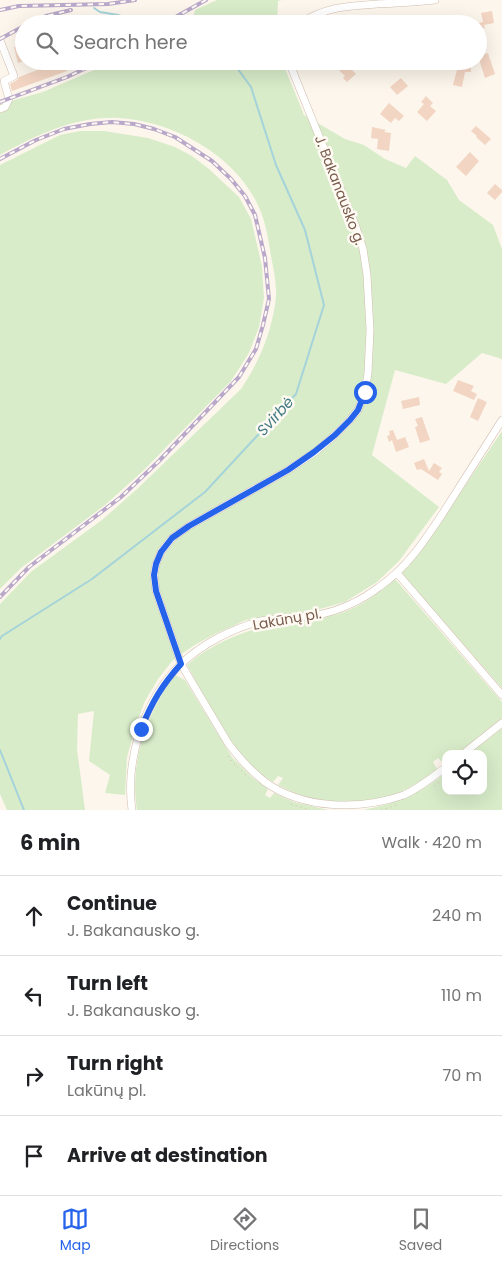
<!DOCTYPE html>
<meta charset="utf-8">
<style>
body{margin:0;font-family:Poppins,sans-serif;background:#f6f6f6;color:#202124}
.controls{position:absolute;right:15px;bottom:15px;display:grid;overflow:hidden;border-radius:10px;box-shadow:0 5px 20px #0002}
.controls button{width:45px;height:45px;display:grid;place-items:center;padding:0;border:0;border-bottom:1px solid #e0e0e0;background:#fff;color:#202124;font:25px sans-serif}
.stop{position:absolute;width:15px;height:15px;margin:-11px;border:4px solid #2563eb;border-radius:50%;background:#fff}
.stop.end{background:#2563eb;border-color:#fff;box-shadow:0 1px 5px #0008}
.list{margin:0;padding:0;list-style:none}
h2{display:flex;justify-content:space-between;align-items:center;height:65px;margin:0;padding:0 20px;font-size:21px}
h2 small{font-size:16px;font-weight:400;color:#757577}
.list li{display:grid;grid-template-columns:32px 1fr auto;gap:15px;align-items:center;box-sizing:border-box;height:80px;padding:0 20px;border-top:1px solid #e0e0e0}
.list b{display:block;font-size:19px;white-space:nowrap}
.list p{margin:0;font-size:16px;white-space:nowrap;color:#757577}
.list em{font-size:16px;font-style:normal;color:#757577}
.icon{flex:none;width:28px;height:28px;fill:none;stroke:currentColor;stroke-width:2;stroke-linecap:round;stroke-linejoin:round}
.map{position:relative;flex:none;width:502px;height:810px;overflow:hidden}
.search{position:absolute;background:#fff;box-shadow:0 5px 20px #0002;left:15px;right:15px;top:15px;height:55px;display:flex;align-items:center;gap:12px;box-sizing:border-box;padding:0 18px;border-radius:28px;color:#757577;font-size:19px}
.sheet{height:385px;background:#fff}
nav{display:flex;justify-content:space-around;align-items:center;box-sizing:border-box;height:70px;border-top:1px solid #e0e0e0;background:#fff;font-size:14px;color:#757577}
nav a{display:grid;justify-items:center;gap:2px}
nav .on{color:#2563eb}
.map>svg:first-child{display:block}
.green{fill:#d8ecc9}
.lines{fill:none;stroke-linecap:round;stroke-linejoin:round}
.stream{stroke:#a5d3da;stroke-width:2}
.building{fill:#f3d5c3}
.street-casing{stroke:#d1beb0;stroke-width:8}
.path{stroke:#d9b8a5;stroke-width:1;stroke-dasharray:1 4;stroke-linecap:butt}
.street{stroke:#fff;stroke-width:7}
.rail-casing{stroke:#b9a8c9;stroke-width:4}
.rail{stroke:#fffaf3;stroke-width:2;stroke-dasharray:5.5;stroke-linecap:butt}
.route{stroke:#2563eb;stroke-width:6}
.labels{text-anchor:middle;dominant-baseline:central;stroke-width:5;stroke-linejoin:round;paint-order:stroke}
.street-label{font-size:14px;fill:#7a5c4d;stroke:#fffaf3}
.water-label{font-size:15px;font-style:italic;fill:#437c86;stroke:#fffaf3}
</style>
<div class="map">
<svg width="502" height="810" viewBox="0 0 502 810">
<rect width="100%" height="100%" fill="#fdf6ec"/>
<g class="green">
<path d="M217 0H282L278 1 277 24H191L195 10Z"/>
<path d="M115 61H282L304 115 345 139 364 145 385 159 406 168 415 156 447 180 459 200 493 225 502 249V359L482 353 446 384 395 370 372 455 439 507 399 561 377 582 345 602 313 611 246 620 215 634 193 646 173 660 158 679 145 701 137 722 127 757 125 795 105 793 110 775 89 761 94 711 78 714 77 749 85 810H7L0 794V604L32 571 102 520 136 490 241 389C259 362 270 336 275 305 278 288 274 272 271 256 268 237 265 218 256 201 231 153 172 121 119 118 75 116 37 135 0 155V104L43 92Z"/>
<path d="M80 131H104L148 138 175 147 192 156 209 169 239 197 251 219 262 266 264 298 259 327 249 353 231 381 143 471 105 505 21 568 0 589V165L60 135Z"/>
<path d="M502 431V688L401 573 409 566 456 499Z"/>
<path d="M395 579 502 702V718L457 754H446V762L444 764 438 758 433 762 437 769C427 777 417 784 405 790 380 803 342 806 314 800 302 797 290 791 278 785L283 778 278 776 273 782C232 757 210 706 187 665 211 644 242 631 273 625 296 620 321 620 344 612 363 605 380 592 395 579Z"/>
<path d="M175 675 185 680 232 757 253 778 268 789 265 795 270 798 274 793 294 802 328 810H137C129 763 147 712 175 675Z"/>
<path d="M502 728V810H363C394 804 419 794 444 774L446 776V791H483V754H469Z"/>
</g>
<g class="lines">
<g class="stream">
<path d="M94 8 100 12 118 15 138 22 150 23"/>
<path d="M0 639 2 636 92 579 205 492 296 394 324 305 305 230 276 165 251 87 232 61"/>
<path d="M0 750 24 810"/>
</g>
</g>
<g class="building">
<path d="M492 11 494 23 484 25 485 28 479 29 478 23 483 22 481 13Z"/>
<path d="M24 44V61L18 63 14 47Z"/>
<path d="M488 53 495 74 485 78 478 56Z"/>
<path d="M61 61H64L67 71 12 91 10 84 17 80 19 77Z"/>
<path d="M344 62 356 74 347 82 343 78 345 76 338 69Z"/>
<path d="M461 62 471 63V72H465L462 87 453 85 458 66 461 67Z"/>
<path d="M401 78 408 86 397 95 390 87Z"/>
<path d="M426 96 433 103 430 106 436 111 427 121 417 112 424 104 421 102Z"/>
<path d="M389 103 404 116 399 121 395 118 391 123 380 114Z"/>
<path d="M476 126 491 139 485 145 476 137 477 136 471 131Z"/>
<path d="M372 127 386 130 384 132 391 133 389 151 377 149 378 139 371 138Z"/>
<path d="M470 152 479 161 466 176 456 167Z"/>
<path d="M495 184 502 190V192L495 200 487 193Z"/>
<path d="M458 380 474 386 471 391 477 394 474 400 453 391Z"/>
<path d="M419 397 420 405 403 409 401 401Z"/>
<path d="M478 398 487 402 478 421 470 417Z"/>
<path d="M422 417 430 440 420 443 415 427 418 426 415 419Z"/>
<path d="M393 430 397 440 405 437 409 447 396 452 392 440 389 442 387 436 390 435 389 431Z"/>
<path d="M424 459 429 471 434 463 442 468 439 472 442 474 438 480 421 469 417 470 414 463Z"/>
</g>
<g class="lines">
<g class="street-casing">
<g id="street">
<path d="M299 24C324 7 347 6 377 4 396 3 416 2 435 0"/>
<path d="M0 40 14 76 4 81 9 99 5 107 0 109"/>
<path d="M289 61 295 77 356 227 363 249 367 275 370 330 368 373 365 392 358 410 350 420 335 435 315 452 288 470 189 526 172 538 161 552 156 564 154 575 156 591 181 664 228 743C239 758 251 771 265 782 304 810 361 810 404 795 419 788 433 777 446 767"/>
<path d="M397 573 502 695"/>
<path d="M463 754 502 723"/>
<path d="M132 810C125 759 144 700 181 664 202 644 233 628 261 621 279 617 299 618 317 615 339 611 362 600 379 587 407 568 425 540 443 513 463 482 482 451 502 420"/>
</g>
</g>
<g class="path">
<path d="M228 756 232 762 249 778"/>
<path d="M434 786 445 778"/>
<path d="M291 804 310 810"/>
<path d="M381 810 400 804"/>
</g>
<use href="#street" class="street"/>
<g class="rail-casing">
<g id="rail">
<path d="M0 10 19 6 108 4 135 0"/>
<path d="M28 24 46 16 71 10"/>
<path d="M163 24 206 0"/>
<path d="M0 39 24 26"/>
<path d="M0 102 67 77 101 61"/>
<path d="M0 159 36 140 64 129 90 124 112 122 134 124 154 129 175 137 212 161 231 179 245 196 255 215 265 258 269 299 263 325 256 349 239 377 159 461 121 497 29 567 0 597"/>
</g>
</g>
<use href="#rail" class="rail"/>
</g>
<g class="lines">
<path class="route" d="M141 729C152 702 162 685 181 664L156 591 154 575 156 564 161 552 172 538 189 526 288 470 314 452 335 435 350 420 358 410 365 392"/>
</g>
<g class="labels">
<g class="street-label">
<text transform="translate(340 190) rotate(69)">J. Bakanausko g.</text>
<text transform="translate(287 619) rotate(-10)">Lakūnų pl.</text>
</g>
<g class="water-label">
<text transform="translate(275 416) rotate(-48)">Svirbė</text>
</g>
</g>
</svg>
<div class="controls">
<button><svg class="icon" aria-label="locate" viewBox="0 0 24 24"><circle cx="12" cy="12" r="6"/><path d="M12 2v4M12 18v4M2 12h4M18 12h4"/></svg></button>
</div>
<div class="stop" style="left:365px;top:392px"></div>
<div class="stop end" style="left:141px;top:729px"></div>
<div class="search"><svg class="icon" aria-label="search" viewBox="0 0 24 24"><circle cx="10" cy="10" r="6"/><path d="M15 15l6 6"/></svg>Search here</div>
</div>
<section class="sheet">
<h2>6 min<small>Walk · 420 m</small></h2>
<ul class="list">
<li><svg class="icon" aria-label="ahead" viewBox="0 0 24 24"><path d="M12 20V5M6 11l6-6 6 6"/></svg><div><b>Continue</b><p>J. Bakanausko g.</p></div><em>240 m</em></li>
<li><svg class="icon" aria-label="left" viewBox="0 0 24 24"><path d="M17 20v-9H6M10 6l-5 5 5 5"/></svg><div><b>Turn left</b><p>J. Bakanausko g.</p></div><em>110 m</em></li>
<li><svg class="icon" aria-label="right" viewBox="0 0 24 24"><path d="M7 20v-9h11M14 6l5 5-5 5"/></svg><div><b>Turn right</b><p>Lakūnų pl.</p></div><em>70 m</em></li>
<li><svg class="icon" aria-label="arrive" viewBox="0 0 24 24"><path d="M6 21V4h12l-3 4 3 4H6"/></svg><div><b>Arrive at destination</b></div></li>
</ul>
</section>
<nav>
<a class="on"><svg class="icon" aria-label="map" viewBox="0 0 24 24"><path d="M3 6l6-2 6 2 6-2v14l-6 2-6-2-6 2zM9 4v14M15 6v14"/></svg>Map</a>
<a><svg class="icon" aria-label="directions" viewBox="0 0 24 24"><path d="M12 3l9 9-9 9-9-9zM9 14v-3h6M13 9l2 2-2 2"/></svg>Directions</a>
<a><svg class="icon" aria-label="saved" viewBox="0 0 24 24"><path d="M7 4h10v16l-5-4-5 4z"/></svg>Saved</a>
</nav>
